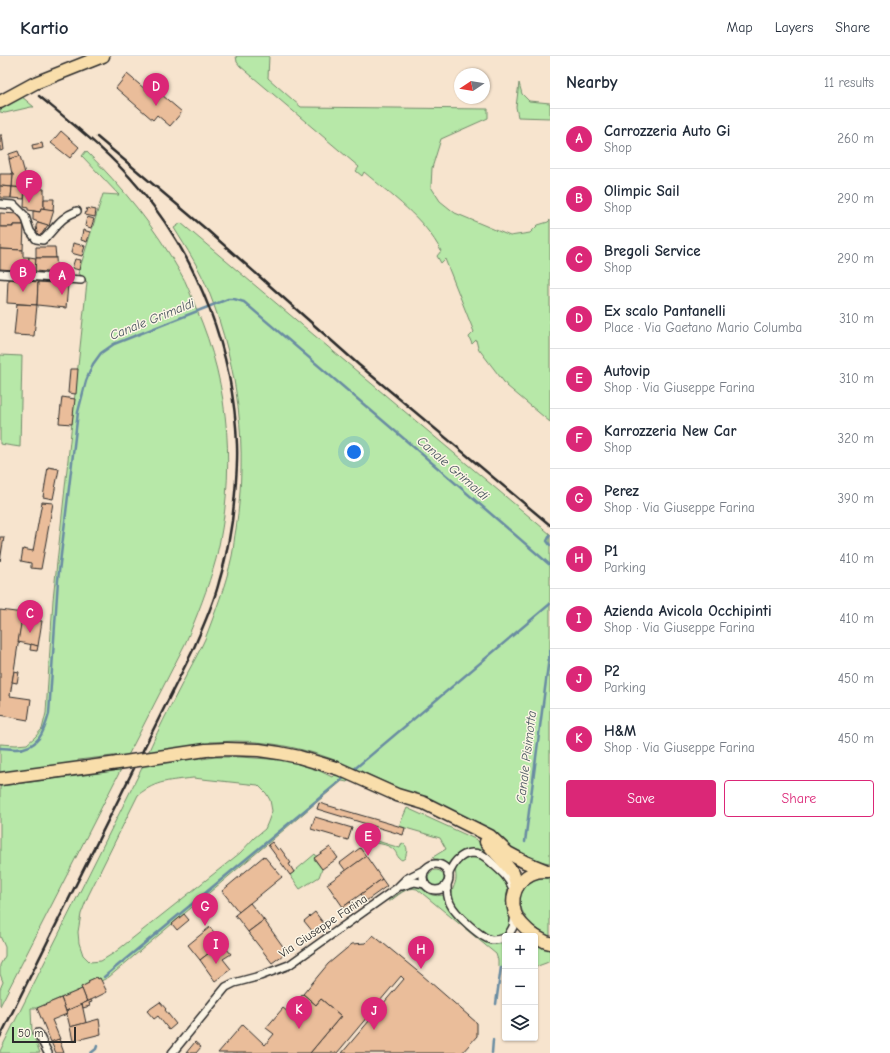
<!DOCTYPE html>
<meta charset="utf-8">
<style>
body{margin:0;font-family:"Comic Neue",sans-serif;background:#f2f2f3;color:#1f2937}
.controls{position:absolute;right:12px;bottom:12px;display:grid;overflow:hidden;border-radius:4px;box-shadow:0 1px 3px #0004}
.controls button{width:36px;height:36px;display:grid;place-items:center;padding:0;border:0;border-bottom:1px solid #e0e1e3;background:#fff;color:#1f2937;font:20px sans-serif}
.compass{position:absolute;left:454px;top:12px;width:36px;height:36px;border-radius:50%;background:#fff;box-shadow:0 1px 3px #0004;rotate:258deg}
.scale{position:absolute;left:12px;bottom:10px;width:64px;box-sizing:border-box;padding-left:4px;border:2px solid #2b2b2b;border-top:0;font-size:11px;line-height:14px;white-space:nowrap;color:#2b2b2b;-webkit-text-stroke:3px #fcf5e5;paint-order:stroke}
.you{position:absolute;left:354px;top:396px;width:14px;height:14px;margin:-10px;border:3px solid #fff;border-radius:50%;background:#1a73e8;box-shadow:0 0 0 6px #1a73e833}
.badge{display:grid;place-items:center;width:26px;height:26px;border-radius:50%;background:#db2777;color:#fff;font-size:13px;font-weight:700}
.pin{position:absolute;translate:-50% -33px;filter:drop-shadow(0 1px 2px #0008)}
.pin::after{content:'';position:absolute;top:21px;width:14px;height:12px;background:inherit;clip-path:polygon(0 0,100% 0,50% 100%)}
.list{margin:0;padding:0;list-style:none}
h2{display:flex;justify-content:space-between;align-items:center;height:52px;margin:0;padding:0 16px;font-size:17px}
h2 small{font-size:13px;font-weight:400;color:#747a83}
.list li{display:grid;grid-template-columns:26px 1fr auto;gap:12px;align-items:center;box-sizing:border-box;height:60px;padding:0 16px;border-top:1px solid #e0e1e3}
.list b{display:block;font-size:15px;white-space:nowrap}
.list p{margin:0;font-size:13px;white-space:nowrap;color:#747a83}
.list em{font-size:13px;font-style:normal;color:#747a83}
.actions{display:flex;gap:8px;padding:12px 16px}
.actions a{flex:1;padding:9px 0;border:1px solid #db2777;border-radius:4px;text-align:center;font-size:14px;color:#db2777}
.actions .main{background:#db2777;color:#fff}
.icon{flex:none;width:22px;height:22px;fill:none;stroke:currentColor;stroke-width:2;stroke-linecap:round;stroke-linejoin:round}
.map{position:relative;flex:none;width:550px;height:997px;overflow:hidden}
header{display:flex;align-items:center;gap:24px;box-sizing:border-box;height:56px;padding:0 20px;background:#fff;border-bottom:1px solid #e0e1e3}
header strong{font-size:19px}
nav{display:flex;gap:22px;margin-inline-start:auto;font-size:14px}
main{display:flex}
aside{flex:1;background:#fff}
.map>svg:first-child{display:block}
.green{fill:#b7e8a8;stroke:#718a6a;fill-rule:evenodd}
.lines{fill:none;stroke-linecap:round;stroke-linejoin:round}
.stream{stroke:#698ca2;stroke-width:2.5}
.building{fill:#eabd9a;stroke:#2b2b2b;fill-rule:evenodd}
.minor-casing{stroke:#2b2b2b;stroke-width:10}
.primary-casing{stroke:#2b2b2b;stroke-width:15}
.minor{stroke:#fcf5e5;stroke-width:7}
.primary{stroke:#f9deab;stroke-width:12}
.rail{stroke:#2b2b2b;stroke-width:2.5}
.primary-bridge-casing{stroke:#2b2b2b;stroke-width:15;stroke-linecap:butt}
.primary-bridge{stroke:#f9deab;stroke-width:12}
.labels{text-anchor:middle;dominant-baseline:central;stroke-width:3;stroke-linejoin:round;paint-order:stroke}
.street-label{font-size:12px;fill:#2b2b2b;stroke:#fcf5e5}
.water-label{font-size:13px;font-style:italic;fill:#45535d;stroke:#fcf5e5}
</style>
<header>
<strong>Kartio</strong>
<nav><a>Map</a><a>Layers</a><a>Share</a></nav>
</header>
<main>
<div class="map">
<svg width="550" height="997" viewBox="0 0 550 997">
<rect width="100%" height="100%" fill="#f7e4ce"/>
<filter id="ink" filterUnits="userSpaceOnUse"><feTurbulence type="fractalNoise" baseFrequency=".025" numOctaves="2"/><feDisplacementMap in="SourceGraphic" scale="8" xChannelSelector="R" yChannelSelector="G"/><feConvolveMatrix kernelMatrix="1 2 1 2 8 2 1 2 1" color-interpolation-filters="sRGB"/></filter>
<g filter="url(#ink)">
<g class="green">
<path d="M236 0H269L268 22 301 51 488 53V62L441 83 432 112 431 131 440 145 455 157 510 180 530 177 538 169 548 166 550 164V366L507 330 478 292 476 284 472 288 469 281 474 276 445 203 441 207 437 200 441 195C425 163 391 139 364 116L362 120 356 115 359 111 240 10 237 6Z"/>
<path d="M519 27 522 38 529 45 550 47V62L518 61 516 51Z"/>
<path d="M21 40 34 51H31L5 57 0 56V52Z"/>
<path d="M86 95C122 131 155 171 180 216 187 227 191 240 196 252 231 332 236 418 216 503 208 532 197 560 185 588L0 950V933L3 926 0 918V909L5 900V891L0 880V730L115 715 121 699 78 704V707L0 718V688L16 689 27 688 35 681 42 673 46 657 53 544 87 226 81 219 78 218 103 138 119 139 82 100Z"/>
<path d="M181 167 550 478V807L531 804 420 742 363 716 360 714 347 726 342 725 109 921 101 925 100 922 98 923 97 921 88 925 89 927 81 931 82 933 37 952H31L32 976 40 997H0V995L141 714C154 680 172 648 188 616 194 605 200 594 205 583 215 557 226 528 232 500 234 491 234 482 236 473 248 391 239 313 209 236 200 213 187 193 174 172ZM236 685C270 685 313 694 344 708L332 721 312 711 283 704 240 701H215L202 703 210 686ZM193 722 258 729 266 737 270 744 272 755 268 766 265 773 254 782 240 797 114 897 101 905 90 906 83 899 79 887 78 876 81 858 88 840 138 739C157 724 170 725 193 722Z"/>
<path d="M0 299 22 300 20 391 0 388Z"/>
<path d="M407 752 475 783 481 787 507 814C501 809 496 804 490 799 474 788 459 793 448 808L438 803H434L433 801 446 793 440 782 399 770Z"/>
<path d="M369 777 371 778V783L400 792 402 787C409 790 407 796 405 802L402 804C397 802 397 797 394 794 388 787 373 787 365 786L363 783V781L367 778Z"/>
<path d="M315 798 317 801 314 803 322 813 319 821 300 833 290 819Z"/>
<path d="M469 801C473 801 476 801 479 802 488 806 504 819 507 829 508 836 507 844 507 851 508 858 513 864 509 872 507 877 501 881 494 881 484 879 454 852 452 842 450 835 456 829 456 822 456 819 455 815 456 812 457 807 464 803 469 801Z"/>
<circle cx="436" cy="822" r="8"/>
<path d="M544 820H550V880C520 868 504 832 544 820Z"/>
<path d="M411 830C425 829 426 843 443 839L447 849 453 859 481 883 488 887 502 888 504 911 498 910V904L496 898 417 833C407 830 397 840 389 846V844Z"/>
<path d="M535 888 550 893V905L546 907 535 911Z"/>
</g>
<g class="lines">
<g class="stream">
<path d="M550 479 547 485 550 489"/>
<path d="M0 692C5 692 11 693 16 693 38 693 44 676 49 658L58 524 78 356 86 325 93 308 101 297 114 288 228 243H234L244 246 402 381 550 509"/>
<path d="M352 715 550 548"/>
<path d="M525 786 550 594"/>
<path d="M104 921 346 720"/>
<path d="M496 948 501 911"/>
<path d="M91 997 96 993 97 990"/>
<path d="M492 997 493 984"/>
</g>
</g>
<g class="building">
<path d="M127 18 158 44 162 39 182 56 170 70 157 59 153 64 116 32Z"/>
<path d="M61 75 79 91 70 102 51 87Z"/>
<path d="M0 79H2L4 94 0 95Z"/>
<path d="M42 87 43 92 33 94 32 89Z"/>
<path d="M18 95 20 100 9 103V98Z"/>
<path d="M20 100 26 121 25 132 12 131 13 118H12L9 103Z"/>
<path d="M0 118H13L12 131 0 130Z"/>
<path d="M0 130 12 131 11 142H0Z"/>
<path d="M12 131 25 132 24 143 11 142Z"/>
<path d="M25 132 44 133V153L41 152 40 156 28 154V152L24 151Z"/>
<path d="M44 143H54L53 154 44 153Z"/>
<path d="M41 152 54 154 49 170 33 164V155L40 156Z"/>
<path d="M87 152 96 154 95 161 85 159Z"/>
<path d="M0 157 19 158 22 164 24 169H13V171H0Z"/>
<path d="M87 161 94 163 91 172 85 170Z"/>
<path d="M38 166 48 169 41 179H39L37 177 36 170Z"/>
<path d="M13 169H24L23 194 0 193V171H13Z"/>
<path d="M83 174 90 176 87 186 81 184Z"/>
<path d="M73 187 85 190 82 200 71 197Z"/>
<path d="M36 191H55L56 202H36Z"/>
<path d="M0 193 23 194V201H29L28 215 0 213Z"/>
<path d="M29 201 36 202 35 215H28Z"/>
<path d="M36 202H56L57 217 35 215Z"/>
<path d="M75 203 81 204 79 214 72 212Z"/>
<path d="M8 223 38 226 37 249 7 247Z"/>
<path d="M38 226 68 228 66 252 37 249Z"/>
<path d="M17 248 37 249 34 280 14 279Z"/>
<path d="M70 313H78L76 338 68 337Z"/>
<path d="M62 341 75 343 72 368 59 367Z"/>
<path d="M48 411 59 413 53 443 43 441Z"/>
<path d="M42 446 53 447 41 513 31 512V507L21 505 23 493 33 495Z"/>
<path d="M0 481H4L0 505Z"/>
<path d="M0 554 23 557 10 640 31 643 28 664 0 659Z"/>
<path d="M22 562 42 565 38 590 18 586Z"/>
<path d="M31 588 38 590 37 595 30 594Z"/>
<path d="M14 615 19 616 17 627 12 626Z"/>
<path d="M319 747 405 772 403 779 317 753Z"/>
<path d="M315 761 352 772 348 784 311 773Z"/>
<path d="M272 786 278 794 280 792 291 807 289 808 294 816 290 819 268 789Z"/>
<path d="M330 791 338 802 322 813 314 802Z"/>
<path d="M360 792 366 800 346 815 340 807Z"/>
<path d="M264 800 282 821 239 856 222 835Z"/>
<path d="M366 800 382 823 343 851 327 828Z"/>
<path d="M382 823 387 830 366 845 361 838Z"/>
<path d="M350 846 354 851 347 856 343 851Z"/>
<path d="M250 847 264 864 248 876 235 859Z"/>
<path d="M315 856 324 868 313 876 304 865Z"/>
<path d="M184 858 189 864 177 874 172 868Z"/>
<path d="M264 864 287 896 272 907 248 876Z"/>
<path d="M210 871 222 887 200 904 188 889Z"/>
<path d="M373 879 422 919 477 967V980L462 997H342L375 958 376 957 373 954 337 997H310L341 960 321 943 316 949 303 938 328 908 352 888 366 887ZM401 920 404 923 377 955 374 952Z"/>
<path d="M222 887 231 898 223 903 231 913 215 925 200 904Z"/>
<path d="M97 921 98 923 100 922 107 936 87 946 81 931 89 927 88 925Z"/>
<path d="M82 933 87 946 66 955 61 942Z"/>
<path d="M303 938 316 949 321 943 341 960 310 997H218L243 968 265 989 274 978 266 972 283 952 288 956Z"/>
<path d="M61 942 67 958 52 964 60 983 51 986 37 952Z"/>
<path d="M91 944 92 946 89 947 90 950 83 952 82 948Z"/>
<path d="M160 946 166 953 165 954 176 968 169 974 158 960 154 963 147 955Z"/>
<path d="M82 948 86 967 70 971 66 955Z"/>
<path d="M99 963 101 978 73 985 70 971Z"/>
<path d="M59 983 64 997H56L51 986Z"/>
<path d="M195 986 201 991 196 997H186Z"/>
</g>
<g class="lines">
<g class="minor-casing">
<g id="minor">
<path d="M0 148 14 149 25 160 30 175 36 183 43 184C56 172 59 162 77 155"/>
<path d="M0 218 81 224"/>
<circle cx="436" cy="821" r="13"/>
<path d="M448 819C453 808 459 798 472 797 475 797 479 798 482 799 486 801 491 806 494 809 502 816 508 821 512 831"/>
<path d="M447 828C447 835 447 841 450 847 454 857 482 883 492 884 497 884 501 883 505 882"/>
<path d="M402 830 415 826 425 828"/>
<path d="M508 880 513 871 515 859"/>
<path d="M38 977 48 997"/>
<path d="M172 997 226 931 234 927 260 920 289 909 366 854 397 832 406 823 426 813"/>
</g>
</g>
<g class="primary-casing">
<g id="primary">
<path d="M0 46 35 27 103 0"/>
<path d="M206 694 227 693 259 694 279 697 299 701 339 713 397 739 424 747 490 780 508 797 525 806 547 815"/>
<path d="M0 723 118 707"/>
<path d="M486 786 503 805 513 817 517 831"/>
<path d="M535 880C527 874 518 866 515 857 508 834 524 814 547 815"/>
<path d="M535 880 546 886 550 887"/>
</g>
</g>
<use href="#minor" class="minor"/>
<use href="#primary" class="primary"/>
<g class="rail">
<path d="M97 81 206 173 359 309 550 469"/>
<path d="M0 981 193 594C202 572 213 550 219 526 225 507 229 485 232 465 235 440 238 415 237 389 234 297 199 203 139 132 110 97 74 69 39 40"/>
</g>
<g class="primary-bridge-casing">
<path id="primary-bridge" d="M118 707 206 694"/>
</g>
<use href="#primary-bridge" class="primary-bridge"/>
</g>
</g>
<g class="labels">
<g class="street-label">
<text transform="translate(323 870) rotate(-34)">Via Giuseppe Farina</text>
</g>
<g class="water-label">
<text transform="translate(152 263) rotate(-22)">Canale Grimaldi</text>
<text transform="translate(453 412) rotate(41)">Canale Grimaldi</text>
<text transform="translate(526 701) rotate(-83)">Canale Pisimotta</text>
</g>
</g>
</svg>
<div class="controls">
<button>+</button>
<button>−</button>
<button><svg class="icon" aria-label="layers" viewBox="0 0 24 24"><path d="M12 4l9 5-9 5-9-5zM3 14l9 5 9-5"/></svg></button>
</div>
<svg class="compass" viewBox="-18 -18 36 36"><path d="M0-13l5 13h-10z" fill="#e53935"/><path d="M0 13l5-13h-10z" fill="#747a83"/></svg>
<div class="scale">50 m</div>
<div class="you"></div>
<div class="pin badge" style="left:62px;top:239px">A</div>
<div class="pin badge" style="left:23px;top:236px">B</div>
<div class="pin badge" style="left:30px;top:577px">C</div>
<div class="pin badge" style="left:156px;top:50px">D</div>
<div class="pin badge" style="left:368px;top:800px">E</div>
<div class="pin badge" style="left:29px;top:147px">F</div>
<div class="pin badge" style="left:205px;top:870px">G</div>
<div class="pin badge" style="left:421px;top:913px">H</div>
<div class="pin badge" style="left:216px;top:908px">I</div>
<div class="pin badge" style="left:374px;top:974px">J</div>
<div class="pin badge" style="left:299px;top:973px">K</div>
</div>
<aside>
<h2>Nearby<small>11 results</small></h2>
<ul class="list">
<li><span class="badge">A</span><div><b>Carrozzeria Auto Gi</b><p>Shop</p></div><em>260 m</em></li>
<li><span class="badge">B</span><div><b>Olimpic Sail</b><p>Shop</p></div><em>290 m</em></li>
<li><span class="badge">C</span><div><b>Bregoli Service</b><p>Shop</p></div><em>290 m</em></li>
<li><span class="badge">D</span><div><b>Ex scalo Pantanelli</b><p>Place · Via Gaetano Mario Columba</p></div><em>310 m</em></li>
<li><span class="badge">E</span><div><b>Autovip</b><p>Shop · Via Giuseppe Farina</p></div><em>310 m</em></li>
<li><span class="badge">F</span><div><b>Karrozzeria New Car</b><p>Shop</p></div><em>320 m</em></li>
<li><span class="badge">G</span><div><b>Perez</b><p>Shop · Via Giuseppe Farina</p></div><em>390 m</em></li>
<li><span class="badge">H</span><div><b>P1</b><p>Parking</p></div><em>410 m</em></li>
<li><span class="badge">I</span><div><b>Azienda Avicola Occhipinti</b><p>Shop · Via Giuseppe Farina</p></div><em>410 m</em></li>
<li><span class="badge">J</span><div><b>P2</b><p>Parking</p></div><em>450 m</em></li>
<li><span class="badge">K</span><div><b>H&amp;M</b><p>Shop · Via Giuseppe Farina</p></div><em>450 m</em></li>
</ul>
<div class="actions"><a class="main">Save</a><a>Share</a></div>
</aside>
</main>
